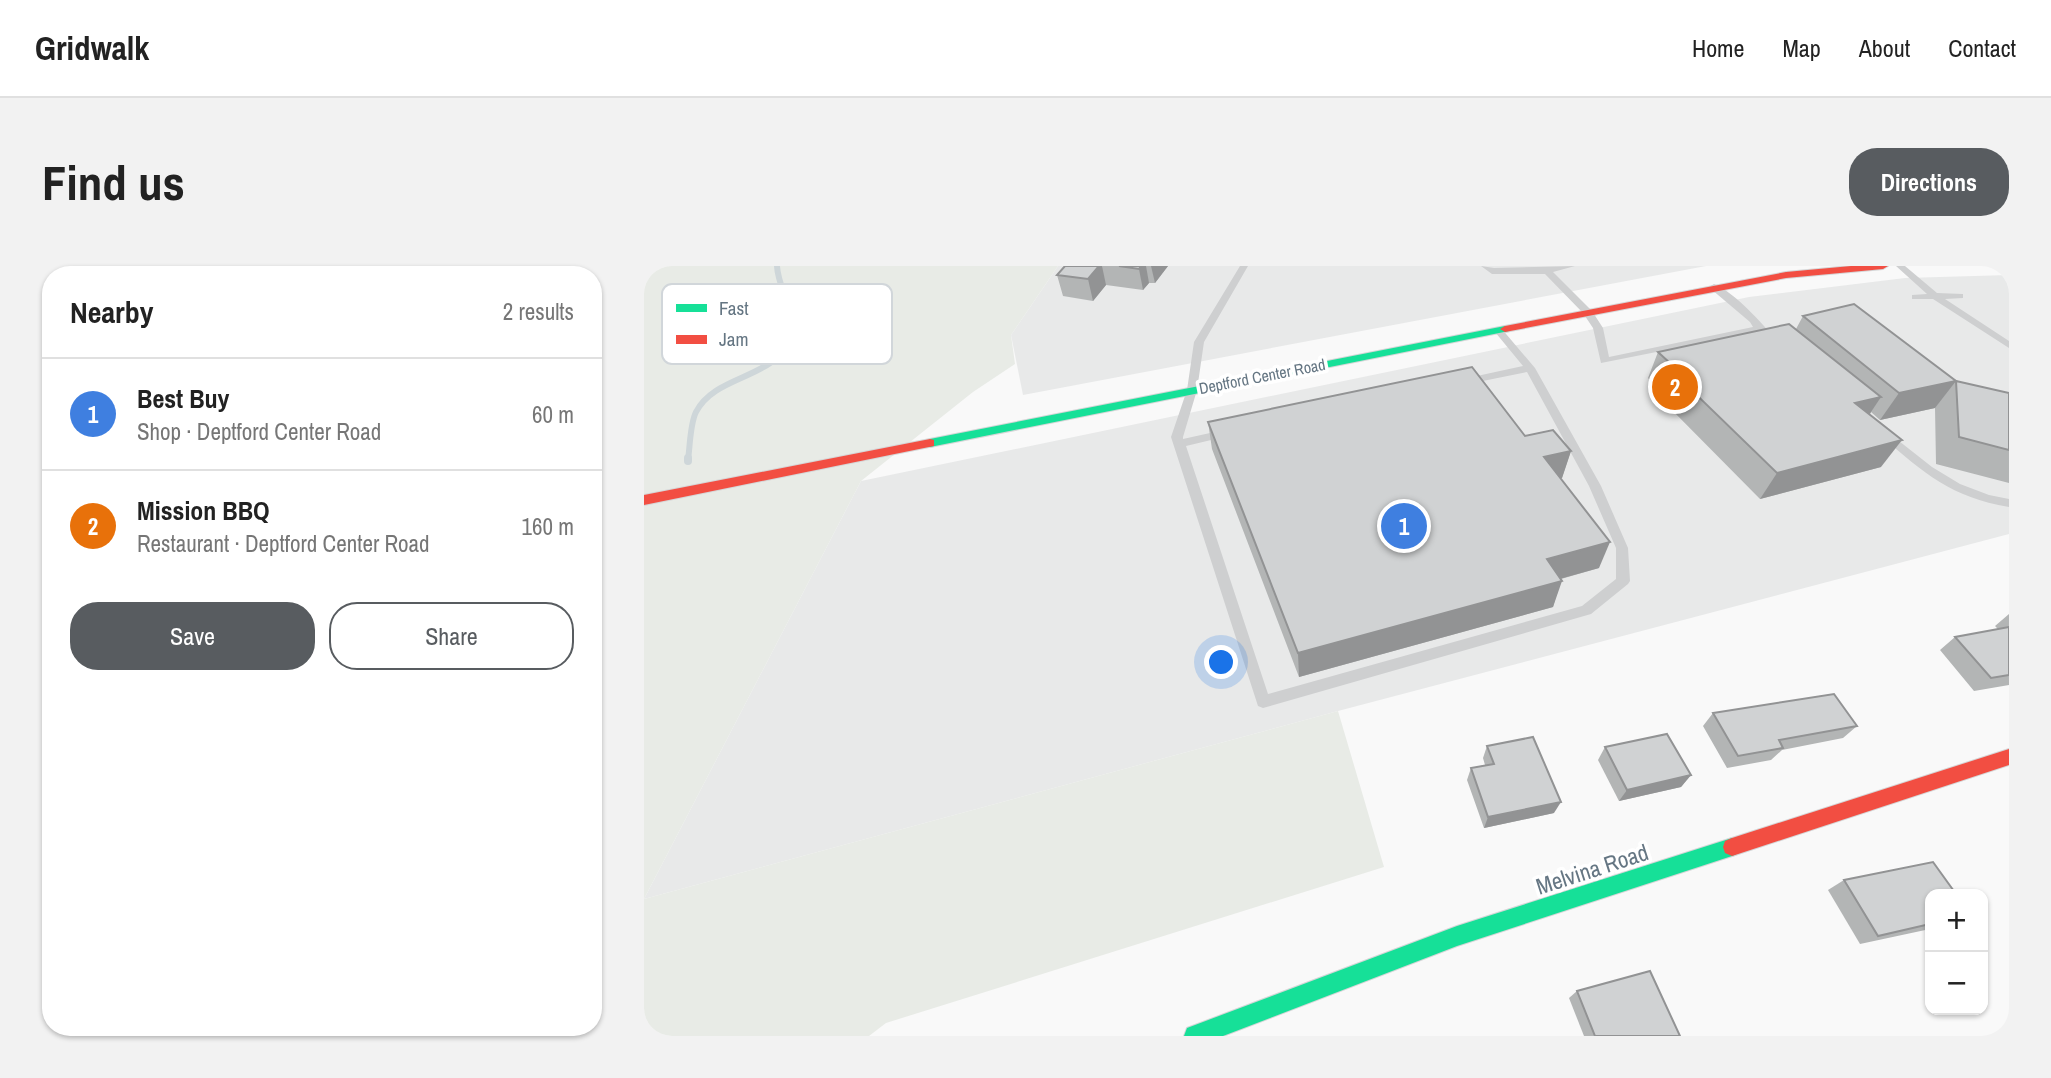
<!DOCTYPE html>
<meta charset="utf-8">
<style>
body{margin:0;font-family:"Archivo Narrow",sans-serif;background:#f2f2f2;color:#222}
.controls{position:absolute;right:21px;bottom:21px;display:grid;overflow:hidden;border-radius:14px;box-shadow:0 2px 5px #0004}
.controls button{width:63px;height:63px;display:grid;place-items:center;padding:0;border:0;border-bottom:2px solid #e0e0e0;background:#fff;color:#222;font:35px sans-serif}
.you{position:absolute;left:578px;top:397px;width:24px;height:24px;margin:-18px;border:5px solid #fff;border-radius:50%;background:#1a73e8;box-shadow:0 0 0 10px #1a73e833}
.badge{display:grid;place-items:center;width:46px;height:46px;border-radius:50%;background:#585c60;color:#fff;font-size:23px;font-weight:700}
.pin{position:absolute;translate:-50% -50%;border:4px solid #fff;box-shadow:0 2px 7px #0006}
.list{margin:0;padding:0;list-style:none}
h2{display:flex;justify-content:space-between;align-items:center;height:91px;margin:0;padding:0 28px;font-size:30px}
h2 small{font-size:23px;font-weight:400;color:#767676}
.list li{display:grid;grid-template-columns:46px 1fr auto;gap:21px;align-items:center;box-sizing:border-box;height:112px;padding:0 28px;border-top:2px solid #e0e0e0}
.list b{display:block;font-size:26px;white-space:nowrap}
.list p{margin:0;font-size:23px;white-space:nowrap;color:#767676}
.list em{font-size:23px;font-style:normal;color:#767676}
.actions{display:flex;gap:14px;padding:21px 28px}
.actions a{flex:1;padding:16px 0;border:2px solid #585c60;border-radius:28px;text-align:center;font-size:24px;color:#585c60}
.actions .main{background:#585c60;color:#fff}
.map{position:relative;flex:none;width:1365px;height:770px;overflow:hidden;border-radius:28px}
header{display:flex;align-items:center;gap:42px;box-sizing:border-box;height:98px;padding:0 35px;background:#fff;border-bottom:2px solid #e0e0e0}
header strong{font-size:33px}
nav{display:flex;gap:38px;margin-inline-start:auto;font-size:24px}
.intro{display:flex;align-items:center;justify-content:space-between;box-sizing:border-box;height:168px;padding:0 42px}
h1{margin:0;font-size:49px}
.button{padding:18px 32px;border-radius:28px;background:#585c60;color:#fff;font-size:24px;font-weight:700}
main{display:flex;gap:42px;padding:0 42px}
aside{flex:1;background:#fff;border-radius:28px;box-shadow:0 2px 5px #0004}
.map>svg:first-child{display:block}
.built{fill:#e8e9e9}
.green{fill:#e8ebe6}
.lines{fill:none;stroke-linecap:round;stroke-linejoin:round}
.stream-far1{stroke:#ced6d9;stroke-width:6}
.stream{stroke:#ced6d9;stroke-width:8}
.fast-casing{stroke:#d5d6d7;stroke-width:2}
.jam-casing{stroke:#d5d6d7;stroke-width:2}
.lane{fill:#cecfd0;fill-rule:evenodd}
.fast{fill:#16e098;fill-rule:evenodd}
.jam{fill:#f24e42;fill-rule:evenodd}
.wall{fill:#b3b5b5}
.shaded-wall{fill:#929394}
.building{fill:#d0d2d3;stroke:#929394;stroke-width:2}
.labels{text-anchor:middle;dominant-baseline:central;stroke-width:7;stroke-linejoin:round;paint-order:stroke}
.far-street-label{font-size:16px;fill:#657683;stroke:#fff}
.near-street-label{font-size:23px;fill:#657683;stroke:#fff}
.key{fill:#fff;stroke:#d1d6da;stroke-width:2}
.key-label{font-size:19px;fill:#657683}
</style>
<header>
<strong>Gridwalk</strong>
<nav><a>Home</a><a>Map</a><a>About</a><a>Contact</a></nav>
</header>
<div class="intro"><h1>Find us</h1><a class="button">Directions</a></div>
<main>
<aside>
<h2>Nearby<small>2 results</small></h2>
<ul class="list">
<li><span class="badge" style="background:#3f7fe0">1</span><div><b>Best Buy</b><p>Shop · Deptford Center Road</p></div><em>60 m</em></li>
<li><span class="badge" style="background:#e8710a">2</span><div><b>Mission BBQ</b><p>Restaurant · Deptford Center Road</p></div><em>160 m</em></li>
</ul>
<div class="actions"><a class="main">Save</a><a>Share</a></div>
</aside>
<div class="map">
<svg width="1365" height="770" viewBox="0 0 1365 770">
<rect width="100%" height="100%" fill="#f9f9f9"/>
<g class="built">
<path d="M414 0H1062L379 129 367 69Z"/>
<path d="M1365 9V268L694 445 0 633 217 215 1105 31 1261 12Z"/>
</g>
<path class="green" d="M0 0H414L367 69 371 98 329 126 217 215 0 633 694 445 740 601 242 757 225 770H0Z"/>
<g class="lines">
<path class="stream-far1" d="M44 194C46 180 46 158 52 146 72 107 134 114 147 69 153 46 134 23 133 0"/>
<path class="stream" d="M44 195V192"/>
<g class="fast-casing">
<g id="fast">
<path d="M861 60 865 61V65L286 181 280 177 286 173Z"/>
<path d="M1088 572 1095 575 1097 581 1095 587 1088 590 813 680 579 770H540L543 762 551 759 813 660Z"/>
</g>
</g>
<g class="jam-casing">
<g id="jam">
<path d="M1207 0H1244L1239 3 1142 12 861 66 856 63 861 60 1142 6Z"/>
<path d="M286 173 290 174V180L0 239V229Z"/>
<path d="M1365 483V499L1088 590 1081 587 1079 581 1081 575 1088 572Z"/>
</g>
</g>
<g class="lane">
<path d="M596 0H604L560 76 553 124 539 171V173L584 163 590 167 588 169 542 180 624 428 938 340 972 313V282L945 220 883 106 819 119 814 116 819 113 879 100 851 66V62H857L891 102 957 220 984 282 986 315 984 318 947 348 619 442 614 440 527 171 543 124 550 76Z"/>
<path d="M837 0 850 2 931 0 909 6 948 45 959 62 965 91 1109 61 1106 56 1067 23 1065 21 1070 18C1094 29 1115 55 1133 74L1125 76 1113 66 957 97 949 62 939 47 901 8H848Z"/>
<path d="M1252 0H1261L1293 27 1319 28V32L1301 33 1365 75V82L1289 33H1268V29L1283 28Z"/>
<path d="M1241 164 1288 201 1316 218 1345 229 1365 233V241C1307 231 1281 208 1237 170L1235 168Z"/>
</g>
<use href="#fast" class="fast"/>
<use href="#jam" class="jam"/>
</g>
<g class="wall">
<path d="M421 0H524L511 17H505L499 24 462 19 449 35 419 30 413 9Z"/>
<path d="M1159 50 1312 115 1365 127V217L1292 198 1291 142 1236 154 1227 146 1226 148 1237 201 1116 233 1022 138 1024 133 1004 112 1014 86 1152 63Z"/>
<path d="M564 156 881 170 927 185 918 212H916L955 302 917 313 909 341 655 411 568 183Z"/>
<path d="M1365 348V419L1330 425 1296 384 1311 371 1354 363 1351 360Z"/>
<path d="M1069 447 1213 460 1199 472 1138 484 1127 494 1083 502 1059 460Z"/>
<path d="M843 480 910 547 840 562 823 514 827 502 841 499 839 492Z"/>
<path d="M961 481 1047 509 1037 521 975 535 954 494Z"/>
<path d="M1200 614 1286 628V663L1216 678 1184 624Z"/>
<path d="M933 725 1036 770H940L925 732Z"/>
</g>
<g class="shaded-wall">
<path d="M455 0H458L462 19 449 35 444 13Z"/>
<path d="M497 0H502L505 17 499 24 495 3Z"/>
<path d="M507 0H524L511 17Z"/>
<path d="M1312 115 1291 142 1236 154 1255 127Z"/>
<path d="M1237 131 1219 158 1211 137Z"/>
<path d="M1258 174 1237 201 1116 233 1133 207Z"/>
<path d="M927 185 918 212 892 218 900 191Z"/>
<path d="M966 276 955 302 894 319 903 293Z"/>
<path d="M918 315 909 341 655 411 654 387Z"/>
<path d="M1047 509 1037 521 975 535 983 524Z"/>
<path d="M917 536 910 547 840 562 844 551Z"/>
</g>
<g class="building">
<path d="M421 0H455L444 13 413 9Z"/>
<path d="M475 0H497L495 3Z"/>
<path d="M1210 38 1312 115 1255 127 1159 50Z"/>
<path d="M1145 58 1237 131 1211 137 1258 174 1133 207 1034 111 1040 110 1014 86Z"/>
<path d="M828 101 881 170 909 164 927 185 900 191 966 276 903 293 918 315 654 387 564 156Z"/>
<path d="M1312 115 1365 127V184L1315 171Z"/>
<path d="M1365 361V409L1347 412 1311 371Z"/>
<path d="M1190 428 1213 460 1135 474 1139 482 1094 490 1069 447Z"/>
<path d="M1023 468 1047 509 983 524 961 481Z"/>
<path d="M889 471 917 536 844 551 827 502 850 498 843 480Z"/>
<path d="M1289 596 1312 628H1286V658L1234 670 1200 614Z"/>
<path d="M1006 705 1036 770H951L933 725Z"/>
</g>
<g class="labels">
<g class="far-street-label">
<text transform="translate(618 110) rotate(-11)">Deptford Center Road</text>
</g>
<g class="near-street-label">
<text transform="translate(948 603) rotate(-18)">Melvina Road</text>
</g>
</g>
<rect x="18" y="18" width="230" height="80" rx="10" class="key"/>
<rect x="32" y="38" width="31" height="8" fill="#16e098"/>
<rect x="32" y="69" width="31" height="9" fill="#f24e42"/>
<g class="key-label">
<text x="75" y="49">Fast</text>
<text x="75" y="80">Jam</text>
</g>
</svg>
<div class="controls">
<button>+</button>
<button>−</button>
</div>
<div class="you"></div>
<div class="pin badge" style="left:760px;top:260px;background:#3f7fe0">1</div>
<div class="pin badge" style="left:1031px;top:121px;background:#e8710a">2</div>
</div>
</main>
